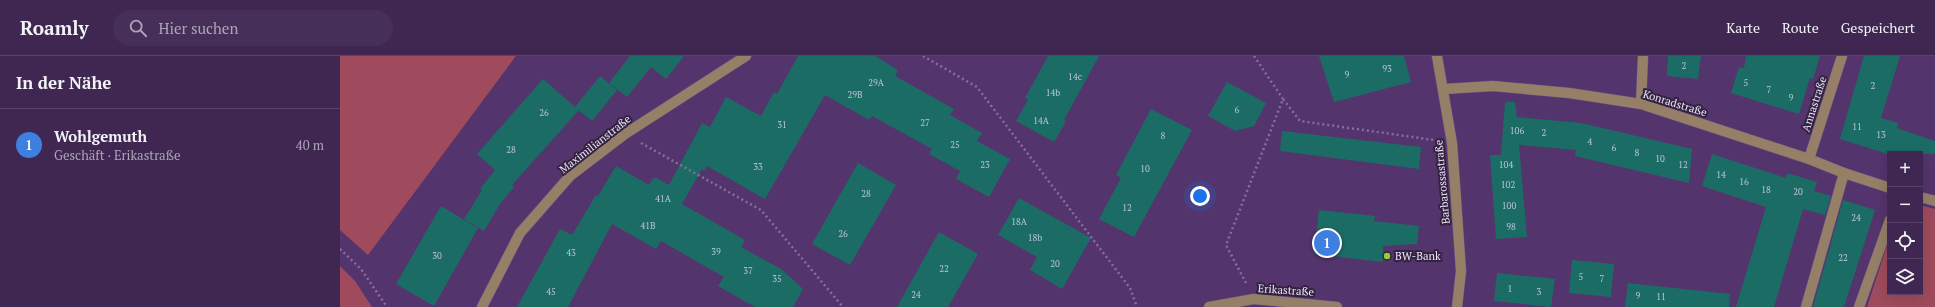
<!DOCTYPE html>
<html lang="de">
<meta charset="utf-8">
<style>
body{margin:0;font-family:"PT Serif",serif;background:#462f58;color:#f1f3f6}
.controls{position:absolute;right:12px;bottom:12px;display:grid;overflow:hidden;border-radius:0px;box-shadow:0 4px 16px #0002}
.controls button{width:36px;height:36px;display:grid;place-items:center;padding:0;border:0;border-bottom:1px solid #584468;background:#3f2751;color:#f1f3f6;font:20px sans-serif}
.you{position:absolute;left:860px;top:140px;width:14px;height:14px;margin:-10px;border:3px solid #fff;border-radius:50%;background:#1a73e8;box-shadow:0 0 0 6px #1a73e833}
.badge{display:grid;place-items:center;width:26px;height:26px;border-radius:50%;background:#bca0f2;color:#fff;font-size:13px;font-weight:700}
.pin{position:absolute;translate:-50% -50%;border:2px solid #fff;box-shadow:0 1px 4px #0006}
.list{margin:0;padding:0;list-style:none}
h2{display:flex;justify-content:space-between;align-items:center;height:52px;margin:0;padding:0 16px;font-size:17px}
h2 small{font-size:13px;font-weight:400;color:#ada5b7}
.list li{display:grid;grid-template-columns:26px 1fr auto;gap:12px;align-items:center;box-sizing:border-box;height:72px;padding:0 16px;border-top:1px solid #584468}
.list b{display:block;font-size:15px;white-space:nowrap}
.list p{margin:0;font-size:13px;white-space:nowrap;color:#ada5b7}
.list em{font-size:13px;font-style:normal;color:#ada5b7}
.icon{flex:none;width:22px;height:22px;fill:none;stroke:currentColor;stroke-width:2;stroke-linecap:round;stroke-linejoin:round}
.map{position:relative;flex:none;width:1595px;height:251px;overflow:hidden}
header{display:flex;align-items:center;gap:24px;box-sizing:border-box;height:56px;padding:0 20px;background:#3f2751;border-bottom:1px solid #584468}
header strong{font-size:19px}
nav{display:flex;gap:22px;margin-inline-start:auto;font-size:14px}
.search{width:280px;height:36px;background:#462f58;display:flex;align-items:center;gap:10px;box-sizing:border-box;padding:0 14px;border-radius:22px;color:#ada5b7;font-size:15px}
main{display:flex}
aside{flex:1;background:#3f2751}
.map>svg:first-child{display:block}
.green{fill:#9f4b5d}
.building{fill:#1c6c66}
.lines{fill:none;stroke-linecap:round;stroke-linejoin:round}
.minor-casing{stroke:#705386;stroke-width:11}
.path{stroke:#886e9c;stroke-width:2.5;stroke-dasharray:2 3;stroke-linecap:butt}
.minor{stroke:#957f67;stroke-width:10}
.poi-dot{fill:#94cc3b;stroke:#32243e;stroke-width:1.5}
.labels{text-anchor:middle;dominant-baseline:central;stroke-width:4;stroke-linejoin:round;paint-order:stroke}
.number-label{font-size:9px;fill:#bac4d6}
.street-label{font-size:11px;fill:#efe1fc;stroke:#32243e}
.poi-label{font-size:11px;fill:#efe1fc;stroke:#32243e;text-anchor:start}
</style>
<header>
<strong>Roamly</strong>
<div class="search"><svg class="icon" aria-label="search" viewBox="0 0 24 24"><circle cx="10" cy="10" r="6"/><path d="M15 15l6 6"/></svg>Hier suchen</div>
<nav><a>Karte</a><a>Route</a><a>Gespeichert</a></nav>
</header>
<main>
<aside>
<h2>In der Nähe<small></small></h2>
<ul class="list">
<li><span class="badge" style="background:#3f7fe0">1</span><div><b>Wohlgemuth</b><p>Geschäft · Erikastraße</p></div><em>40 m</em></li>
</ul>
</aside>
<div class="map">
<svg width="1595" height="251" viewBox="0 0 1595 251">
<rect width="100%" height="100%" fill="#54346c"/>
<g class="green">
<path d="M0 0H176L28 199 0 174Z"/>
<path d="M1580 149 1595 153V251H1527L1550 180V236H1580Z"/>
<path d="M0 210 15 225 32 251H0Z"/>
</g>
<g class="building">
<path d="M290 0H344L326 23 311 11 287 41 269 27Z"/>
<path d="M458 0H535L558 14 555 20 614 53 610 59 642 77 637 85 670 103 649 141 616 123 620 115 589 98 592 93 532 60 529 64 485 39 425 143 367 110 364 115 362 113 342 148 405 184 401 191 441 213 463 233 453 251H415L378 230 384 221 321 185 316 193 272 168 228 251H177L220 173 232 179 256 139 258 140 276 110 309 129 314 121 329 129 362 67 370 71 386 41 421 60 434 36 437 38Z"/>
<path d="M708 0H759L724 64 726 65 714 86 676 65 688 44 685 42Z"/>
<path d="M979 0H1064L1071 26 994 46Z"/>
<path d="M1328 0H1361L1358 23 1327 20Z"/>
<path d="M1406 0H1480L1473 23 1470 22 1459 58 1391 37 1399 11 1404 12Z"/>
<path d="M1524 0H1560L1541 62 1558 67 1557 72 1595 85V98H1548L1500 83Z"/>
<path d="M260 20 277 34 252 65 236 52 239 54 172 129 174 131 160 148 144 175 124 163 142 134 140 133 155 114 137 98 203 23 235 51Z"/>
<path d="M887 26 926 47 914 70 895 75 868 60Z"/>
<path d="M1165 46H1175L1177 61 1241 67 1352 93 1349 127 1235 100 1236 94 1179 89 1187 181 1156 183 1150 99H1161Z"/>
<path d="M811 53 852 74 794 181 759 163 781 122 776 119Z"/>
<path d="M942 75 1081 91 1079 113 940 95Z"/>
<path d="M1372 98 1446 122 1447 117 1477 126 1474 135 1491 140 1485 159 1463 153 1434 251H1396L1426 151 1362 130Z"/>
<path d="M518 107 556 129 510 209 472 188Z"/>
<path d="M679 142 751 182 722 233 690 214 697 201 658 179Z"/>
<path d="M1503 144 1535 154 1504 251H1473Z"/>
<path d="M101 150 138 172 94 250 56 228Z"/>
<path d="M979 154 1035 160 1034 165 1079 170 1077 188 1043 190V206L974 198Z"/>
<path d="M599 176 638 198 608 251H557Z"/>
<path d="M1232 204 1274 208 1271 241 1229 237Z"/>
<path d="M1157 217 1215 223 1211 251 1154 245Z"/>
<path d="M1288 227 1390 238 1389 251H1285Z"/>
</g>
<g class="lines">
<g class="minor-casing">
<g id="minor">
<path d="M1097 0 1112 87 1115 129 1121 215 1117 251"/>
<path d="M1104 33 1153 30 1229 37 1301 48 1469 103 1504 117 1550 132"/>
<path d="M1301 48 1303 0"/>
<path d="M1469 103 1502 0"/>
<path d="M1580 141 1595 145"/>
<path d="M142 251 180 177 230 120 285 78 406 0"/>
<path d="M869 251 914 243 997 251"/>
<path d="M1466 251 1504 117"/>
<path d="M1519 251 1550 164"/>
</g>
</g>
<g class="path">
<path d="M583 0 637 31 790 232 797 251"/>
<path d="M914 0 943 43"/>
<path d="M301 87 421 154 503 251"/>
<path d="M0 193 21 213 47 251"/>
<path d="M906 227 886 189 943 43 960 65 1094 84"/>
</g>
<use href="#minor" class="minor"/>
</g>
<circle class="poi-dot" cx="1047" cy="200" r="4"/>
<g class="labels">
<g class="number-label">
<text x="1344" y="10">2</text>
<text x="1047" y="13">93</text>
<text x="1007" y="19">9</text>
<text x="735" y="21">14c</text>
<text x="536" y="27">29A</text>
<text x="1406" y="27">5</text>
<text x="1533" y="30">2</text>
<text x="1429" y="34">7</text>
<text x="713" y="37">14b</text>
<text x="515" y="39">29B</text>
<text x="1451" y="42">9</text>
<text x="897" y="54">6</text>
<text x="204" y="57">26</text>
<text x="701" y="65">14A</text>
<text x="585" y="67">27</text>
<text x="442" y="69">31</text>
<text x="1517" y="71">11</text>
<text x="1177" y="75">106</text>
<text x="1204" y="77">2</text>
<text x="1541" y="79">13</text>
<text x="823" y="80">8</text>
<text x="1250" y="86">4</text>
<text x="615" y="89">25</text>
<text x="1274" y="92">6</text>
<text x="171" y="94">28</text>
<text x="1297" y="97">8</text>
<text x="1320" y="103">10</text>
<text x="645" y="109">23</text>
<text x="1166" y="109">104</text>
<text x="1343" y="109">12</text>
<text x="418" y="111">33</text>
<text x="805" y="113">10</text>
<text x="1381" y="119">14</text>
<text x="1404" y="126">16</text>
<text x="1168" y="129">102</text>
<text x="1426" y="134">18</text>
<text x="1458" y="136">20</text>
<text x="526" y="138">28</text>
<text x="323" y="143">41A</text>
<text x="1169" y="150">100</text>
<text x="787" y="152">12</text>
<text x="1516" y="162">24</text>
<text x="679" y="166">18A</text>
<text x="308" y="170">41B</text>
<text x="1171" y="171">98</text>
<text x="503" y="178">26</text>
<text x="695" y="182">18b</text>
<text x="376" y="196">39</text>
<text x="231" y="197">43</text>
<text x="97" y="200">30</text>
<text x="1503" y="202">22</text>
<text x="715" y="208">20</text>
<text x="604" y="213">22</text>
<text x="408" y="215">37</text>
<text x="1241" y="221">5</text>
<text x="437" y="223">35</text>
<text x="1262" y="223">7</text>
<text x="1170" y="233">1</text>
<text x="211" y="236">45</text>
<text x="1199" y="236">3</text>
<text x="576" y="239">24</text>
<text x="1298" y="240">9</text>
<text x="1321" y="241">11</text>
</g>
<g class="street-label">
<text transform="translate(1335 47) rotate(17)">Konradstraße</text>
<text transform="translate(1474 48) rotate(-72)">Annastraße</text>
<text transform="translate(255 88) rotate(-38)">Maximilianstraße</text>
<text transform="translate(1102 126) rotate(-95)">Barbarossastraße</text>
<text transform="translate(946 234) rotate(4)">Erikastraße</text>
</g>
<g class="poi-label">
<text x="1055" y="200">BW-Bank</text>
</g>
</g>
</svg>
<div class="controls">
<button>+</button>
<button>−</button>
<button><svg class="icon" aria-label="locate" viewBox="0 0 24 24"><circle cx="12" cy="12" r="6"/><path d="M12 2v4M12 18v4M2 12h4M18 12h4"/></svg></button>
<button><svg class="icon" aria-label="layers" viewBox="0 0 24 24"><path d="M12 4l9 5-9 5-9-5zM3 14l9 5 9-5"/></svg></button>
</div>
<div class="you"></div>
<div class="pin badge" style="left:987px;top:187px;background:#3f7fe0">1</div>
</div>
</main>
